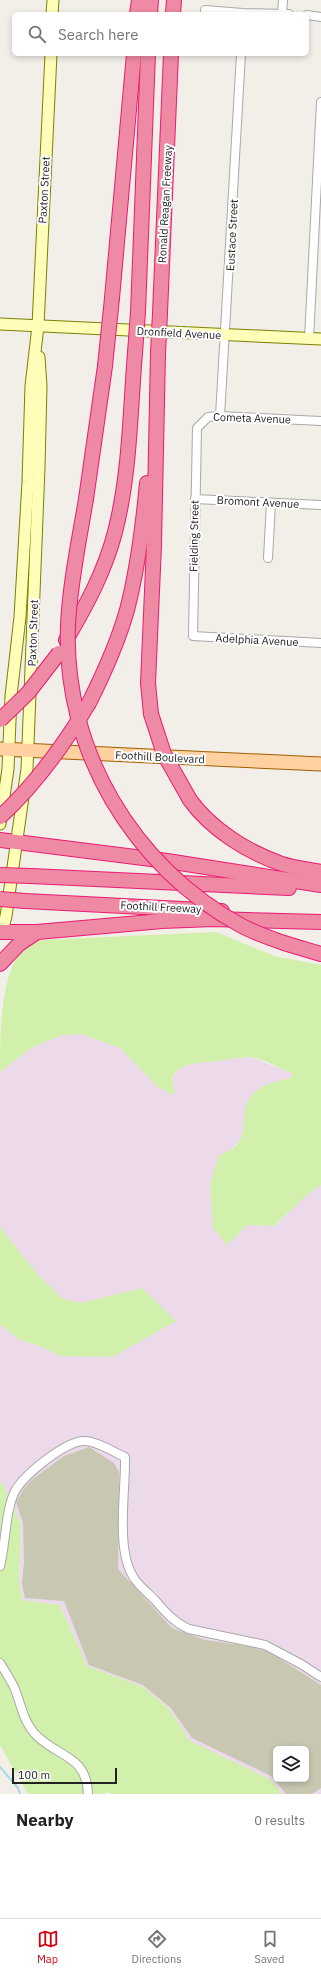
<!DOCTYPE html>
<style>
body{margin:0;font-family:"IBM Plex Sans",sans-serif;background:#f6f6f6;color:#202124}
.controls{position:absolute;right:12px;bottom:12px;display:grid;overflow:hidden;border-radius:6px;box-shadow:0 2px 6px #0003}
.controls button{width:36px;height:36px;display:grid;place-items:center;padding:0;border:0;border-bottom:1px solid #e0e0e0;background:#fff;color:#202124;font:20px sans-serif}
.scale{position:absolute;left:12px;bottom:10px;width:105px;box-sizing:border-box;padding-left:4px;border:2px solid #222;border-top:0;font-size:11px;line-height:14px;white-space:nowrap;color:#222;-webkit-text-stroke:3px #fff;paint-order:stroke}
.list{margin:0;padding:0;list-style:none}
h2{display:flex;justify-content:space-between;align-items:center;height:52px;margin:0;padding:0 16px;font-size:17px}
h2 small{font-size:13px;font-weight:400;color:#757577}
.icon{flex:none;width:22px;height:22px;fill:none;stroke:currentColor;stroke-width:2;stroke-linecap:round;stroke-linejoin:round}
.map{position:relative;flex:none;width:321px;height:1794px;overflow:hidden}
.search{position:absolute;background:#fff;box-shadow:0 2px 6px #0003;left:12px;right:12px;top:12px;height:44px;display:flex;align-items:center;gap:10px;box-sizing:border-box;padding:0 14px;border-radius:6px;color:#757577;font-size:15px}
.sheet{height:124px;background:#fff}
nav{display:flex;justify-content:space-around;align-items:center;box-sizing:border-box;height:56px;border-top:1px solid #e0e0e0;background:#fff;font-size:11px;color:#757577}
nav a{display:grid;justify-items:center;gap:2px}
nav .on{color:#d3000e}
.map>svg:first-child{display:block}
.industrial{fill:#ecd9ea;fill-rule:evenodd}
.construction{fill:#c8c7b2;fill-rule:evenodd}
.grass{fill:#d1f0ab}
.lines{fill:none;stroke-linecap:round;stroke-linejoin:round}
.stream{stroke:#a5d9e3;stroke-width:2}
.street-casing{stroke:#a9a9a9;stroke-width:10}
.secondary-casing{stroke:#7c8100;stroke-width:13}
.primary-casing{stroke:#9f6000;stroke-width:15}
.highway-casing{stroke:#ea1b70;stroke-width:16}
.street{stroke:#fff;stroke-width:8}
.secondary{stroke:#fffeb9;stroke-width:11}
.primary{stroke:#ffd0a0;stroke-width:13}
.highway{stroke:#ef8aa4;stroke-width:14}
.highway-bridge-casing{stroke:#ea1b70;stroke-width:16;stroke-linecap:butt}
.highway-bridge{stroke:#ef8aa4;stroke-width:14}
.labels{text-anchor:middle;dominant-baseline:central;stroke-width:4;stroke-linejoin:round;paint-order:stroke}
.street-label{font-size:11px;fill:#222;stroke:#fff}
</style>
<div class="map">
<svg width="321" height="1794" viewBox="0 0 321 1794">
<rect width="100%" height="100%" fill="#f2eee8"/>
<path class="industrial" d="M81 1034 120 1048 150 1079 175 1091 172 1084 173 1078 177 1071 186 1064 250 1057 292 1073 291 1078 267 1085 247 1104 242 1138 228 1153 247 1225 275 1226 307 1195 321 1185V1794H282L270 1779 189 1741 169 1709 143 1687 87 1666 60 1605 23 1600 19 1583 21 1524 2 1483H0V1325L20 1340 40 1346 60 1356 142 1288 81 1303 63 1299 38 1275 0 1227V1072L31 1048 50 1040 63 1035ZM276 1749H306V1779H276Z"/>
<path class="construction" d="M89 1447 114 1463 119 1472 118 1569 172 1628 205 1640 248 1646 271 1653 321 1685V1788L312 1794H286L271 1776 192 1738 171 1708 143 1685 89 1665 64 1601 25 1598 22 1584 24 1562 23 1523 16 1502 24 1488 34 1478 64 1456ZM276 1749H306V1779H276Z"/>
<g class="grass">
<path d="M216 932 274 956 321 965V1185L307 1195 274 1226 247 1225 227 1245 213 1228 210 1186 219 1155C257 1144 235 1115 252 1095 261 1084 278 1081 291 1078L292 1073C281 1069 260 1057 248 1057 238 1057 228 1060 218 1061 200 1063 162 1063 175 1091L173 1095 158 1087 120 1048 81 1034 63 1035 50 1040 31 1048 0 1072C0 1034 0 968 27 945 31 942 38 941 42 940Z"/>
<path d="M0 1227 38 1275 63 1299 81 1303 142 1288 176 1321 114 1356 106 1357 60 1356 40 1346 20 1340 0 1325Z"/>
<path d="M0 1483H2L21 1524 19 1583 23 1600 60 1605 87 1666 143 1687 169 1709 190 1741 270 1779 282 1794H111L108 1792 101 1794H28L0 1745Z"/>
</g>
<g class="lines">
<path class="stream" d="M0 1767 18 1788 20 1794"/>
<g class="street-casing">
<g id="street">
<path d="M205 10 243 13 289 14"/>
<path d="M282 14 283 0"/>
<path d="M307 15 321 17"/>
<path d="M309 339 321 102"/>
<path d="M220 416 241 54"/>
<path d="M321 421 220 416 208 417 197 428 193 636 321 643"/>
<path d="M195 499 321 505"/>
<path d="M268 558 271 503"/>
<path d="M0 1566C5 1546 5 1525 10 1505 11 1501 13 1495 15 1491 24 1475 67 1439 86 1441 99 1442 113 1452 125 1457 126 1490 115 1550 134 1578 139 1586 148 1593 155 1600 165 1612 175 1623 189 1629L265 1645 301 1664 321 1677"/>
<path d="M0 1663C5 1671 10 1679 14 1687 21 1703 23 1722 36 1735 57 1757 87 1755 88 1794"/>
</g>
</g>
<g class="secondary-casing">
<g id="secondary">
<path d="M52 14 53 0"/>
<path d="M0 324 321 339"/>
<path d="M0 824 8 769 11 696 20 617 28 482 31 386 38 326 51 54"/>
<path d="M2 932 6 916 27 769 39 467 41 386 39 357"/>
</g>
</g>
<g class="primary-casing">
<path id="primary" d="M0 749 321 764"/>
</g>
<g class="highway-casing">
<g id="highway">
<path d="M137 14 139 0"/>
<path d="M150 14 151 0"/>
<path d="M173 14 174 0"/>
<path d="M112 298 134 54"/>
<path d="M138 312 148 54"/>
<path d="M160 313 171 54"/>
<path d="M86 499 105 366"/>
<path d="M66 640C86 606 105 571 115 532 130 474 130 413 135 353"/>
<path d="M89 703C104 673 118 642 127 610 138 568 143 526 147 483"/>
<path d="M151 714 148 683 154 545 158 353"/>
<path d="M190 800C211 829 247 852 282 864 294 868 308 869 321 872"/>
<path d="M0 840 167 861 321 885"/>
<path d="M31 876 289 888"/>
<path d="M25 901 222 911"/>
<path d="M0 932H37L162 921 213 919 321 922"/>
<path d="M284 943 321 954"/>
<path d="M0 964 19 944 37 932"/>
</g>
</g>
<use href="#street" class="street"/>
<use href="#secondary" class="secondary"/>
<use href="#primary" class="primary"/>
<use href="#highway" class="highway"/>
<g class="highway-bridge-casing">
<g id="highway-bridge">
<path d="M135 353 138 312"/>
<path d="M158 353 160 313"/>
<path d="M105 366 112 298"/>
<path d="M86 499C79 541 70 583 68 625 63 750 133 867 242 926 255 933 270 938 284 943"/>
<path d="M151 714 164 754 190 800"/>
<path d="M0 720 28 693 59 653"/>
<path d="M0 817C36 784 64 745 89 703"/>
<path d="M0 875 31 876"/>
<path d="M0 899 25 901"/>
</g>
</g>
<use href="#highway-bridge" class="highway-bridge"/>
</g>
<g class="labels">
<g class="street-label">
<text transform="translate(44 190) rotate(-87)">Paxton Street</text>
<text transform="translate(165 204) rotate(-87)">Ronald Reagan Freeway</text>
<text transform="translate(232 235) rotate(-87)">Eustace Street</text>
<text transform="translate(179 333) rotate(3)">Dronfield Avenue</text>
<text transform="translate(252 418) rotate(2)">Cometa Avenue</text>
<text transform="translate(258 502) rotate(3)">Bromont Avenue</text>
<text transform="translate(194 536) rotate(-89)">Fielding Street</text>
<text transform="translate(33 633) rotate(-88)">Paxton Street</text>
<text transform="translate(257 640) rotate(3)">Adelphia Avenue</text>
<text transform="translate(160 757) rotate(3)">Foothill Boulevard</text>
<text transform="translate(161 907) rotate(3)">Foothill Freeway</text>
</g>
</g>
</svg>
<div class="controls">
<button><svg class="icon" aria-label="layers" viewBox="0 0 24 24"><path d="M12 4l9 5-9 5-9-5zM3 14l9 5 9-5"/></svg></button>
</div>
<div class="scale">100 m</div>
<div class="search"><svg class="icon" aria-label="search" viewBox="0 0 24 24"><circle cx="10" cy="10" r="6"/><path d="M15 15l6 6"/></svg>Search here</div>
</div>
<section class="sheet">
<h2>Nearby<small>0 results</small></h2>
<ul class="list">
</ul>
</section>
<nav>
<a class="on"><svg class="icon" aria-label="map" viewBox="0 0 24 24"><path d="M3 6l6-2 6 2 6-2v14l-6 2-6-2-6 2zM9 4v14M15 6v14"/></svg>Map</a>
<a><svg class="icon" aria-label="directions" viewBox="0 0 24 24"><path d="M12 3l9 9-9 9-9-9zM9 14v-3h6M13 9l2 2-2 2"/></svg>Directions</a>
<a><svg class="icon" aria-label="saved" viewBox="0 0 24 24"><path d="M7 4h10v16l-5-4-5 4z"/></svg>Saved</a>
</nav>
